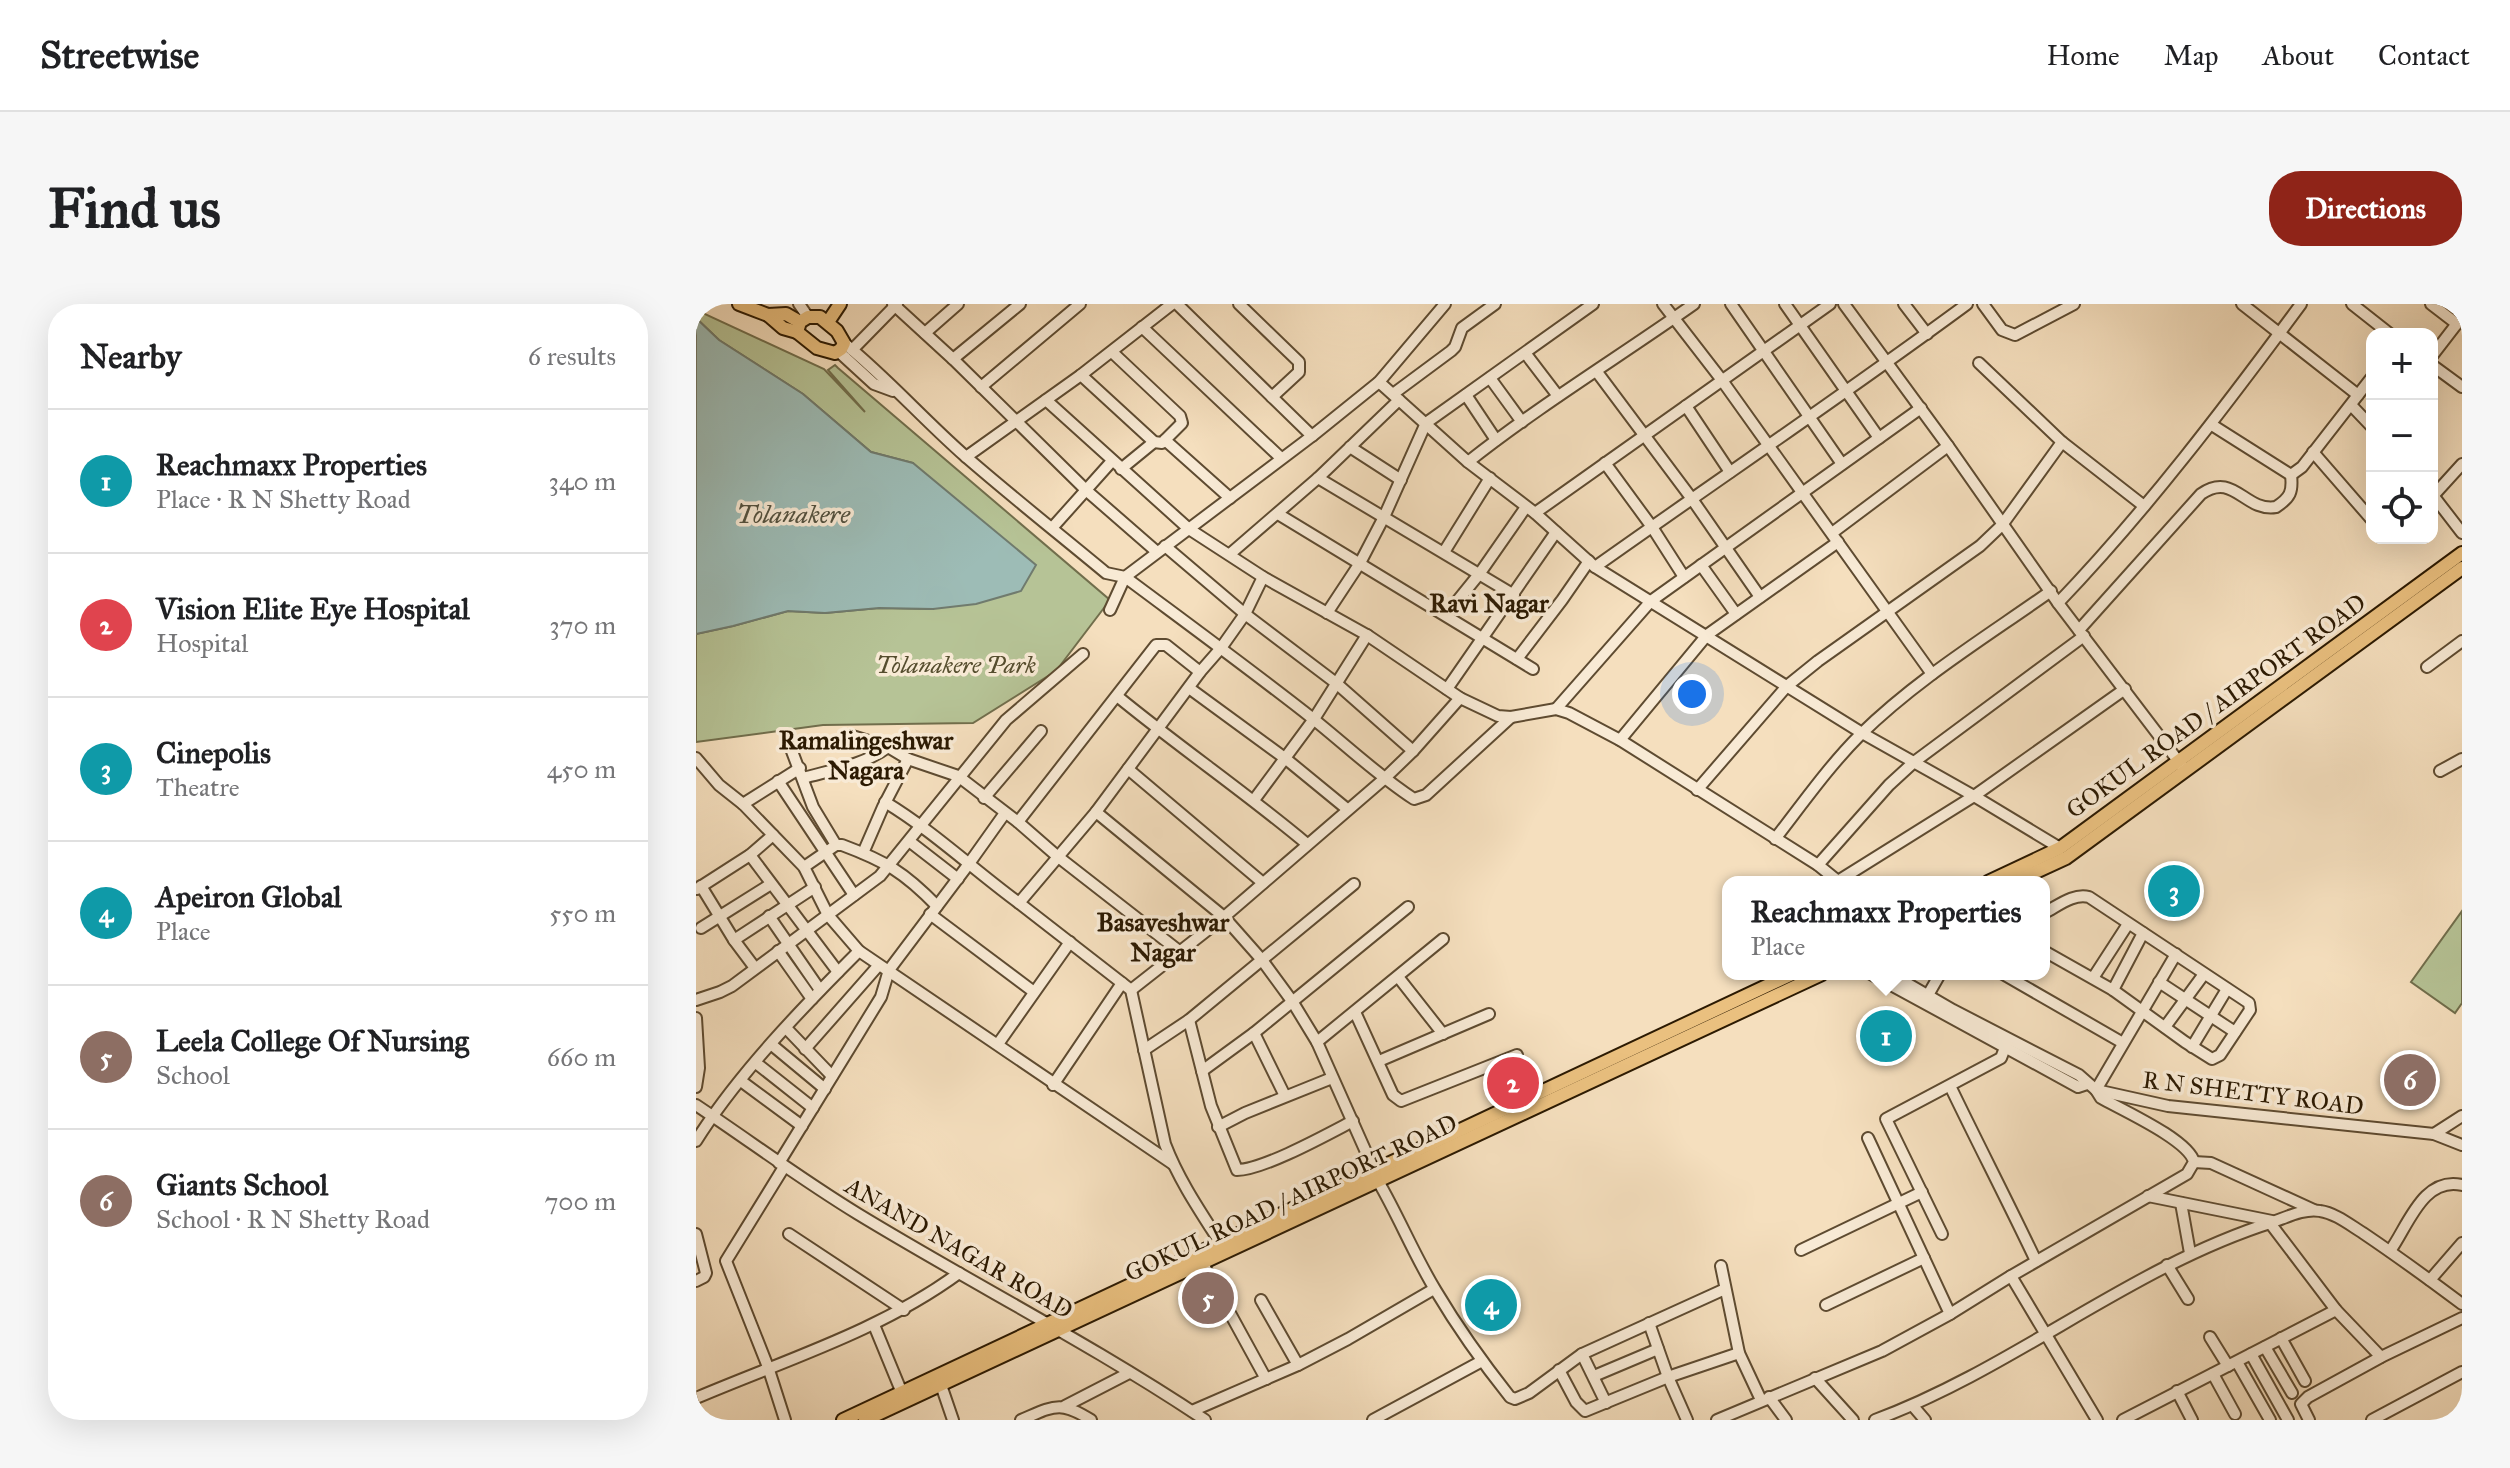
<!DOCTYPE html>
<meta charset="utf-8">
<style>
body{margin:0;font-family:"IM FELL Great Primer",serif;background:#f6f6f6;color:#202124}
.controls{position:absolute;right:24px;top:24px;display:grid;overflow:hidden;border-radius:16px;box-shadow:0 8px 32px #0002}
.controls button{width:72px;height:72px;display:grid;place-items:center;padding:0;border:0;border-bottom:2px solid #e0e0e0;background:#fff;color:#202124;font:40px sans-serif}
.you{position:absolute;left:996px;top:390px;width:28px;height:28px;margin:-20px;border:6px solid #fff;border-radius:50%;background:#1a73e8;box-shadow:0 0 0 12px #1a73e833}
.badge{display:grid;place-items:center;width:52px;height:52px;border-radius:50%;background:#8f2418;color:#fff;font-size:26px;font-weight:700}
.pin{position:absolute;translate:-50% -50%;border:4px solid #fff;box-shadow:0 2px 8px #0006}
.popup{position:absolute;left:1026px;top:572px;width:328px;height:104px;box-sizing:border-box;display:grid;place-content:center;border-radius:16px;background:#fff;filter:drop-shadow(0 2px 6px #0005);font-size:26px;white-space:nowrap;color:#757577}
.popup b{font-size:30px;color:#202124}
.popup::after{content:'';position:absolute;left:50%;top:100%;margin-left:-16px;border:16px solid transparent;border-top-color:#fff}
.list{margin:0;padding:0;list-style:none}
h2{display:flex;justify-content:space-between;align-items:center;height:104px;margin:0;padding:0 32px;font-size:34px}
h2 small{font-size:26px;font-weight:400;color:#757577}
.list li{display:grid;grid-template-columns:52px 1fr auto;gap:24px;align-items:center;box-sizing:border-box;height:144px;padding:0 32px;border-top:2px solid #e0e0e0}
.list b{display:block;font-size:30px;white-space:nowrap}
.list p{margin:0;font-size:26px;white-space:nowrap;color:#757577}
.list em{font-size:26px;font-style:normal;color:#757577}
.icon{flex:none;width:44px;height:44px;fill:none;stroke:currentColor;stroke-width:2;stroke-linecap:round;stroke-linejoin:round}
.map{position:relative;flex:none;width:1766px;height:1116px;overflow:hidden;border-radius:32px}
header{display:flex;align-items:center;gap:48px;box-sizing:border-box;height:112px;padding:0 40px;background:#fff;border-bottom:2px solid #e0e0e0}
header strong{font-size:38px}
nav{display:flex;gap:44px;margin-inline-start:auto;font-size:28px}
.intro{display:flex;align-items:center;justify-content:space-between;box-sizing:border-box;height:192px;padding:0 48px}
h1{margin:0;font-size:56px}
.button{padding:20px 36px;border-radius:32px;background:#8f2418;color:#fff;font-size:28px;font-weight:700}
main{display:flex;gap:48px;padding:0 48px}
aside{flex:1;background:#fff;border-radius:32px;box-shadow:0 8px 32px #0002}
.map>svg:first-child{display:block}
.green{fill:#b6c396;stroke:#716e4c;stroke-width:2}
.water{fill:#9dbcb6;stroke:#707b6e;stroke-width:2}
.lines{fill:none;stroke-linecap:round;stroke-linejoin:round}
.minor-casing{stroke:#5e4b31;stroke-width:14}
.major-casing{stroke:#2c1a02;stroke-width:16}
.minor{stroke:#f8ead5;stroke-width:10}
.major{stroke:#eac07f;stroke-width:12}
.labels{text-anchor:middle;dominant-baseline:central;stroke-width:7;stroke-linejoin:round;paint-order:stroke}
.park-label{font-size:24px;font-style:italic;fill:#554d2e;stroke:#f8ead5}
.street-label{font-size:24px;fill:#2c1a02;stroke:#f8ead5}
.water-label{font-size:26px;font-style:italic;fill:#545341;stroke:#f8ead5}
.neighbourhood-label{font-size:26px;font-weight:bold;fill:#2c1a02;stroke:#f8ead5}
</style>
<header>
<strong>Streetwise</strong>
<nav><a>Home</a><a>Map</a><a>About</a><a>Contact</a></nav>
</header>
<div class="intro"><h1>Find us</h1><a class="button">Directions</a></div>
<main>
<aside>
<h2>Nearby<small>6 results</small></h2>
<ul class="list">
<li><span class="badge" style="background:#0f9aa8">1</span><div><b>Reachmaxx Properties</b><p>Place · R N Shetty Road</p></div><em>340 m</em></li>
<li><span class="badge" style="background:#e0444e">2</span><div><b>Vision Elite Eye Hospital</b><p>Hospital</p></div><em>370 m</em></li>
<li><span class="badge" style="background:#0f9aa8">3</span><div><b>Cinepolis</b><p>Theatre</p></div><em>450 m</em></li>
<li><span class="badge" style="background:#0f9aa8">4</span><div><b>Apeiron Global</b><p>Place</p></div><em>550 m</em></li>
<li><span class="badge" style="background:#8d6e63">5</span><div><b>Leela College Of Nursing</b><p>School</p></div><em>660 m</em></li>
<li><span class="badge" style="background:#8d6e63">6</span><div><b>Giants School</b><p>School · R N Shetty Road</p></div><em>700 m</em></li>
</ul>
</aside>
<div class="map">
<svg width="1766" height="1116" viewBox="0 0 1766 1116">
<rect width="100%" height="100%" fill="#f5dfbe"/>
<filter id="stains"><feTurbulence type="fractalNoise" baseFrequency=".0025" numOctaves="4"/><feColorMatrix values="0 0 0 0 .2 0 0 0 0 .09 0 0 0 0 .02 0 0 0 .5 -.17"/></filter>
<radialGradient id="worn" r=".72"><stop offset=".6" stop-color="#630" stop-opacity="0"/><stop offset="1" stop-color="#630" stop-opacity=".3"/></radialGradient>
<g class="green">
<path d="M0 6 128 65 169 108 132 66 139 61 142 64 414 296 360 367 277 419 127 421 0 438V330L37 322 92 307 129 309 183 304 237 305 217 159 175 148 107 90 23 36 0 14Z"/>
<path d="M1766 607V699L1759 709 1715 678Z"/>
</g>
<path class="water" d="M0 14 23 36 107 90 175 148 217 159 340 261 325 287 280 300 237 305 183 304 129 309 92 307 37 322 0 330Z"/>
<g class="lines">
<g class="minor-casing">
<g id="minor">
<path d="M103 0 112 13"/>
<path d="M197 0 257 55 391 187 461 248"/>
<path d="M481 0 616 132"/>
<path d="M543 0 603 58V68L576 93"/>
<path d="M967 0 1025 75 1236 370"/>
<path d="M1035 0 1146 160"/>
<path d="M1089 0 1183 134"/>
<path d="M1148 0 1252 142 1362 299 1486 462"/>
<path d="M1208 0 1231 30"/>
<path d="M1287 0 1306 26 1319 31 1378 0"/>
<path d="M1546 0 1662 91"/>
<path d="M1656 0 1694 30"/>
<path d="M1735 0 1761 20"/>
<path d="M446 23 585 154"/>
<path d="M229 29 262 0"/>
<path d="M148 39C191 74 227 115 269 152 315 192 363 230 410 269L429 273 616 132 683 78 749 0"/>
<path d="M156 46 201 0"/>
<path d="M142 47 178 80 197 87"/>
<path d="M830 50 862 92"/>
<path d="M1736 52 1766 13"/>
<path d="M257 55 324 0"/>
<path d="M1283 59 1366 138 1448 202"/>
<path d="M1736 61 1766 83"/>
<path d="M901 68 996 195 1064 293"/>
<path d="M385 71 458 138 466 139 486 119 484 112 416 48"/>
<path d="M794 74 826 118"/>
<path d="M683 78 772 158 839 209 899 263 1166 429 1278 492 1364 544"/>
<path d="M285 83 384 0"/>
<path d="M697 90 755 47 759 43 766 24 799 0"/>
<path d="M770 91 800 136"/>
<path d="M350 96 493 225 567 273 671 331 764 394 802 412 815 413 860 405 873 409 924 436 1122 561 1143 578"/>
<path d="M1655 101 1676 123"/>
<path d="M990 102 1034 168"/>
<path d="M1516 121 1595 171 1606 163 1676 73"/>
<path d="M469 136 534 194"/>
<path d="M654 143 705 176"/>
<path d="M1617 148 1676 216"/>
<path d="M270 153 385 71 476 0"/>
<path d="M772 158C844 101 923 53 998 0"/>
<path d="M909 159 956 223 988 273"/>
<path d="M425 165 458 138"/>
<path d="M622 174 818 291"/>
<path d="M1736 190 1766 229"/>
<path d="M1737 192 1766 160"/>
<path d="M839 209 1134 0"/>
<path d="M582 210 837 365"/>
<path d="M356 224 416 157"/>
<path d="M1136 229 1252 142"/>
<path d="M469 242 549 310 640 379 717 447"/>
<path d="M748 248 794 174"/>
<path d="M534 250 622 174 703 96"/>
<path d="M1005 261 1040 310"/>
<path d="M899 263C1023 175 1149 90 1271 0"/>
<path d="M1362 299C1451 206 1529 103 1605 0"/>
<path d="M414 306 429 273C492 320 555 366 616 414 650 441 681 471 718 495L730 491 815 413"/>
<path d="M631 309 664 259 688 213 730 119 897 0"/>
<path d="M750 311 784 269 830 203"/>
<path d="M1383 326 1505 190C1538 167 1548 208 1580 203 1594 194 1597 188 1595 171"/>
<path d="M821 355 866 296 893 257"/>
<path d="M1731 363 1766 337"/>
<path d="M493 384 590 455 651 505"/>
<path d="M751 385 860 228"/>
<path d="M421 392C483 443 549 488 611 540"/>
<path d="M860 405 955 297 1225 104"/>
<path d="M153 431 192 443 212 455 262 472 322 518 361 552 483 647"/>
<path d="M924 436 1011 331 1142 238"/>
<path d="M94 442 117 503 140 541"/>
<path d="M0 454 23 481 47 500 108 563 132 611 163 647 477 860"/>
<path d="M432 465 567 579"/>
<path d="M1744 467 1766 455"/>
<path d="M107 474C136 466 168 461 192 443"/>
<path d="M82 477 158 591"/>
<path d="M1001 486 1091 382 1122 357 1284 242 1306 221 1366 138"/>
<path d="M288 494 345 427"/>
<path d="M558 496 618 415 671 331"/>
<path d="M189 498C237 527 278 566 323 599"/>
<path d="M47 500 104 464"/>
<path d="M400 508 528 613 566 656 596 697 621 738 678 866"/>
<path d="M322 518 460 341H470L504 368"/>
<path d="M1079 535C1107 499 1133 462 1164 431 1221 375 1290 333 1355 287"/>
<path d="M213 537 262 575"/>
<path d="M167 549 187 503 212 455"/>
<path d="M54 551 142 668"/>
<path d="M1122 561 1193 481 1218 458 1388 332"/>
<path d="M108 563 140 541H146C189 557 208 568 241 602"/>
<path d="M1142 577 1278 492 1429 385"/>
<path d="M5 582 38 636 59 664"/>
<path d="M1 585 54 551 77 531"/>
<path d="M1348 609C1362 602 1377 589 1393 593L1553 699 1554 706 1524 751 1516 755 1489 738 1417 686 1348 647"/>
<path d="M234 610 338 688"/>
<path d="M73 612 124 686"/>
<path d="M5 624 75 580"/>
<path d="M38 636 119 583"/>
<path d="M82 647 116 695"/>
<path d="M1175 670 1382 783 1391 780"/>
<path d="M1195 670 1257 706 1383 771 1400 786 1472 802 1738 830 1766 841"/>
<path d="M1307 670 1427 739"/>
<path d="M703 674 747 730"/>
<path d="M1397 674 1432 620"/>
<path d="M1463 678 1539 728"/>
<path d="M435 686 528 613 688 475 717 447 764 394"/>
<path d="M1417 686 1447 629"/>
<path d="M1232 691 1244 670"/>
<path d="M0 696 24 688 36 682 184 572 310 416 387 350"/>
<path d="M659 708 697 791 705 797 821 751"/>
<path d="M0 714 3 764 0 783"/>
<path d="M493 716 515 802 541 866C567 866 632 830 657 817"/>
<path d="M1469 723 1508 670"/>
<path d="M90 724 136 772"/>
<path d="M558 729 589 792"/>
<path d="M621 738 747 635"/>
<path d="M302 740 374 638"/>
<path d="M76 741 129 785"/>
<path d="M1496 743 1531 685"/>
<path d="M109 745 182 662"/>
<path d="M448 746 493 716 658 580"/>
<path d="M683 757 793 710"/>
<path d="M60 759 117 804"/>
<path d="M506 767 558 729 712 603"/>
<path d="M45 777 106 822"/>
<path d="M357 781 426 679"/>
<path d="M1256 786C1284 844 1313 900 1340 957"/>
<path d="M0 801C54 837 106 876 162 910 277 980 397 1041 509 1116"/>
<path d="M522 823 549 809 636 774"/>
<path d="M1738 830 1766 812"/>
<path d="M1172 834 1254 1010"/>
<path d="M0 837C42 770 107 703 163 647"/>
<path d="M1498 858 1515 859 1618 906"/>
<path d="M83 859 185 693 193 666 272 561 309 509"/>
<path d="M88 863 30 957 72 1063 89 1116"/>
<path d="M682 877C703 913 718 951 740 987 762 1024 787 1059 814 1093L819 1095 833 1089 886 1050 1029 985"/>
<path d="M1452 892 1576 917"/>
<path d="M1485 899 1494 949"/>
<path d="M1574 919 1640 1006"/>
<path d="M0 930 10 969 8 973 0 977"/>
<path d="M93 930 208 1006"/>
<path d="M1246 930 1190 815 1305 754 1312 736"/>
<path d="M527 943C506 910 483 877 469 840L435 686 323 599 400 508 504 368 525 344 549 310 567 273"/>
<path d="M1105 946 1226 888"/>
<path d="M1694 947C1712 922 1727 872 1766 881"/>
<path d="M507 960 570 1075"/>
<path d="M1471 961 1492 995"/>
<path d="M1025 962 1043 1049 1065 1096"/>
<path d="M1315 972 1401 1116"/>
<path d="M1734 976 1766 939"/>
<path d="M565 996 602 1061"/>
<path d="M1130 1001 1228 954"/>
<path d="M953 1019 972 1073 991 1116"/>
<path d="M178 1021 206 1089"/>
<path d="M1514 1033 1532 1062"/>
<path d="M1585 1034 1609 1077"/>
<path d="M1569 1043 1596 1089"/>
<path d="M886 1050 910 1099"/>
<path d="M1555 1050 1592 1116"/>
<path d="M1541 1058 1574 1116"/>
<path d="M863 1066 880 1098 889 1107 972 1073 1043 1049"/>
<path d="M1517 1070 1539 1110"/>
<path d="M898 1072 962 1045"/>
<path d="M1119 1074 1157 1116"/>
<path d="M245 1081 257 1116"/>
<path d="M1481 1087 1496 1116"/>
<path d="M1073 1093 1090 1116"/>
<path d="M0 1094C89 1056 184 1027 263 969"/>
<path d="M369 1102 433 1069"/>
<path d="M1217 1102 1229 1116"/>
<path d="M496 1107 602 1061 652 1035 738 985"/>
<path d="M325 1116C358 1102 364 1096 395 1116"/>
<path d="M677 1116 786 1057"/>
<path d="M1021 1116 1186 1047 1254 1010 1315 972 1491 870 1498 858C1493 836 1426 806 1405 794L1400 786 1480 650"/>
<path d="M1179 1116C1319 1064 1434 963 1577 918 1591 913 1609 904 1624 907 1639 909 1654 921 1667 929 1701 952 1734 976 1766 1000"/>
<path d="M1427 1116 1640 1006 1685 1053"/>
<path d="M1613 1116 1605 1100 1612 1093 1685 1053 1766 1014"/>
<path d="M1676 1116 1766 1068"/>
</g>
</g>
<g class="major-casing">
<g id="major">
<path d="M43 0 72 11 90 10 104 18"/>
<path d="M72 11 87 24 101 28"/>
<path d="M112 13H124L141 27 148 39 145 45 139 49 121 44 101 28 104 18Z"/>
<path d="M132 18 144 0"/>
<path d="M1292 578 1364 544 1766 249"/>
<path d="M1318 578 1370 554 1766 264"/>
<path d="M147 1116 1096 670"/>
<path d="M169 1116C489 969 806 816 1126 670"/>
</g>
</g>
<use href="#minor" class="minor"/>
<use href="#major" class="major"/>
</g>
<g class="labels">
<g class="park-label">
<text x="260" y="361">Tolanakere Park</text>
</g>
<g class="street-label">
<text transform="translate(1520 402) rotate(-36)">GOKUL ROAD / AIRPORT ROAD</text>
<text transform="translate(1557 789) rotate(7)">R N SHETTY ROAD</text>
<text transform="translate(595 894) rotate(-25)">GOKUL ROAD / AIRPORT ROAD</text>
<text transform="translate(263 944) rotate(30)">ANAND NAGAR ROAD</text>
</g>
<g class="water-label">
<text x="97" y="210">Tolanakere</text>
</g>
<g class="neighbourhood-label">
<text x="793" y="299">Ravi Nagar</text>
<text x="170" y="436">Ramalingeshwar<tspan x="170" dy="30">Nagara</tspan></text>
<text x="467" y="618">Basaveshwar<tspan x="467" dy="30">Nagar</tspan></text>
</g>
</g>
<rect width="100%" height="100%" filter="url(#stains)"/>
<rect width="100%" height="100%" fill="url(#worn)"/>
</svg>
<div class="controls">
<button>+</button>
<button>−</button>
<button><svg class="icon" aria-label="locate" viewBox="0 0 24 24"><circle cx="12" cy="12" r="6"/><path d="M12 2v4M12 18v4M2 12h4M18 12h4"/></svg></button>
</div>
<div class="you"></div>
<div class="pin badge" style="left:1190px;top:732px;background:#0f9aa8">1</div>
<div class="popup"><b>Reachmaxx Properties</b>Place</div>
<div class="pin badge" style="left:817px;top:779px;background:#e0444e">2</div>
<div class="pin badge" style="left:1478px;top:587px;background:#0f9aa8">3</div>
<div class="pin badge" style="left:795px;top:1001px;background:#0f9aa8">4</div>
<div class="pin badge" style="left:512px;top:994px;background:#8d6e63">5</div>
<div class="pin badge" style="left:1714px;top:776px;background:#8d6e63">6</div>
</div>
</main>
